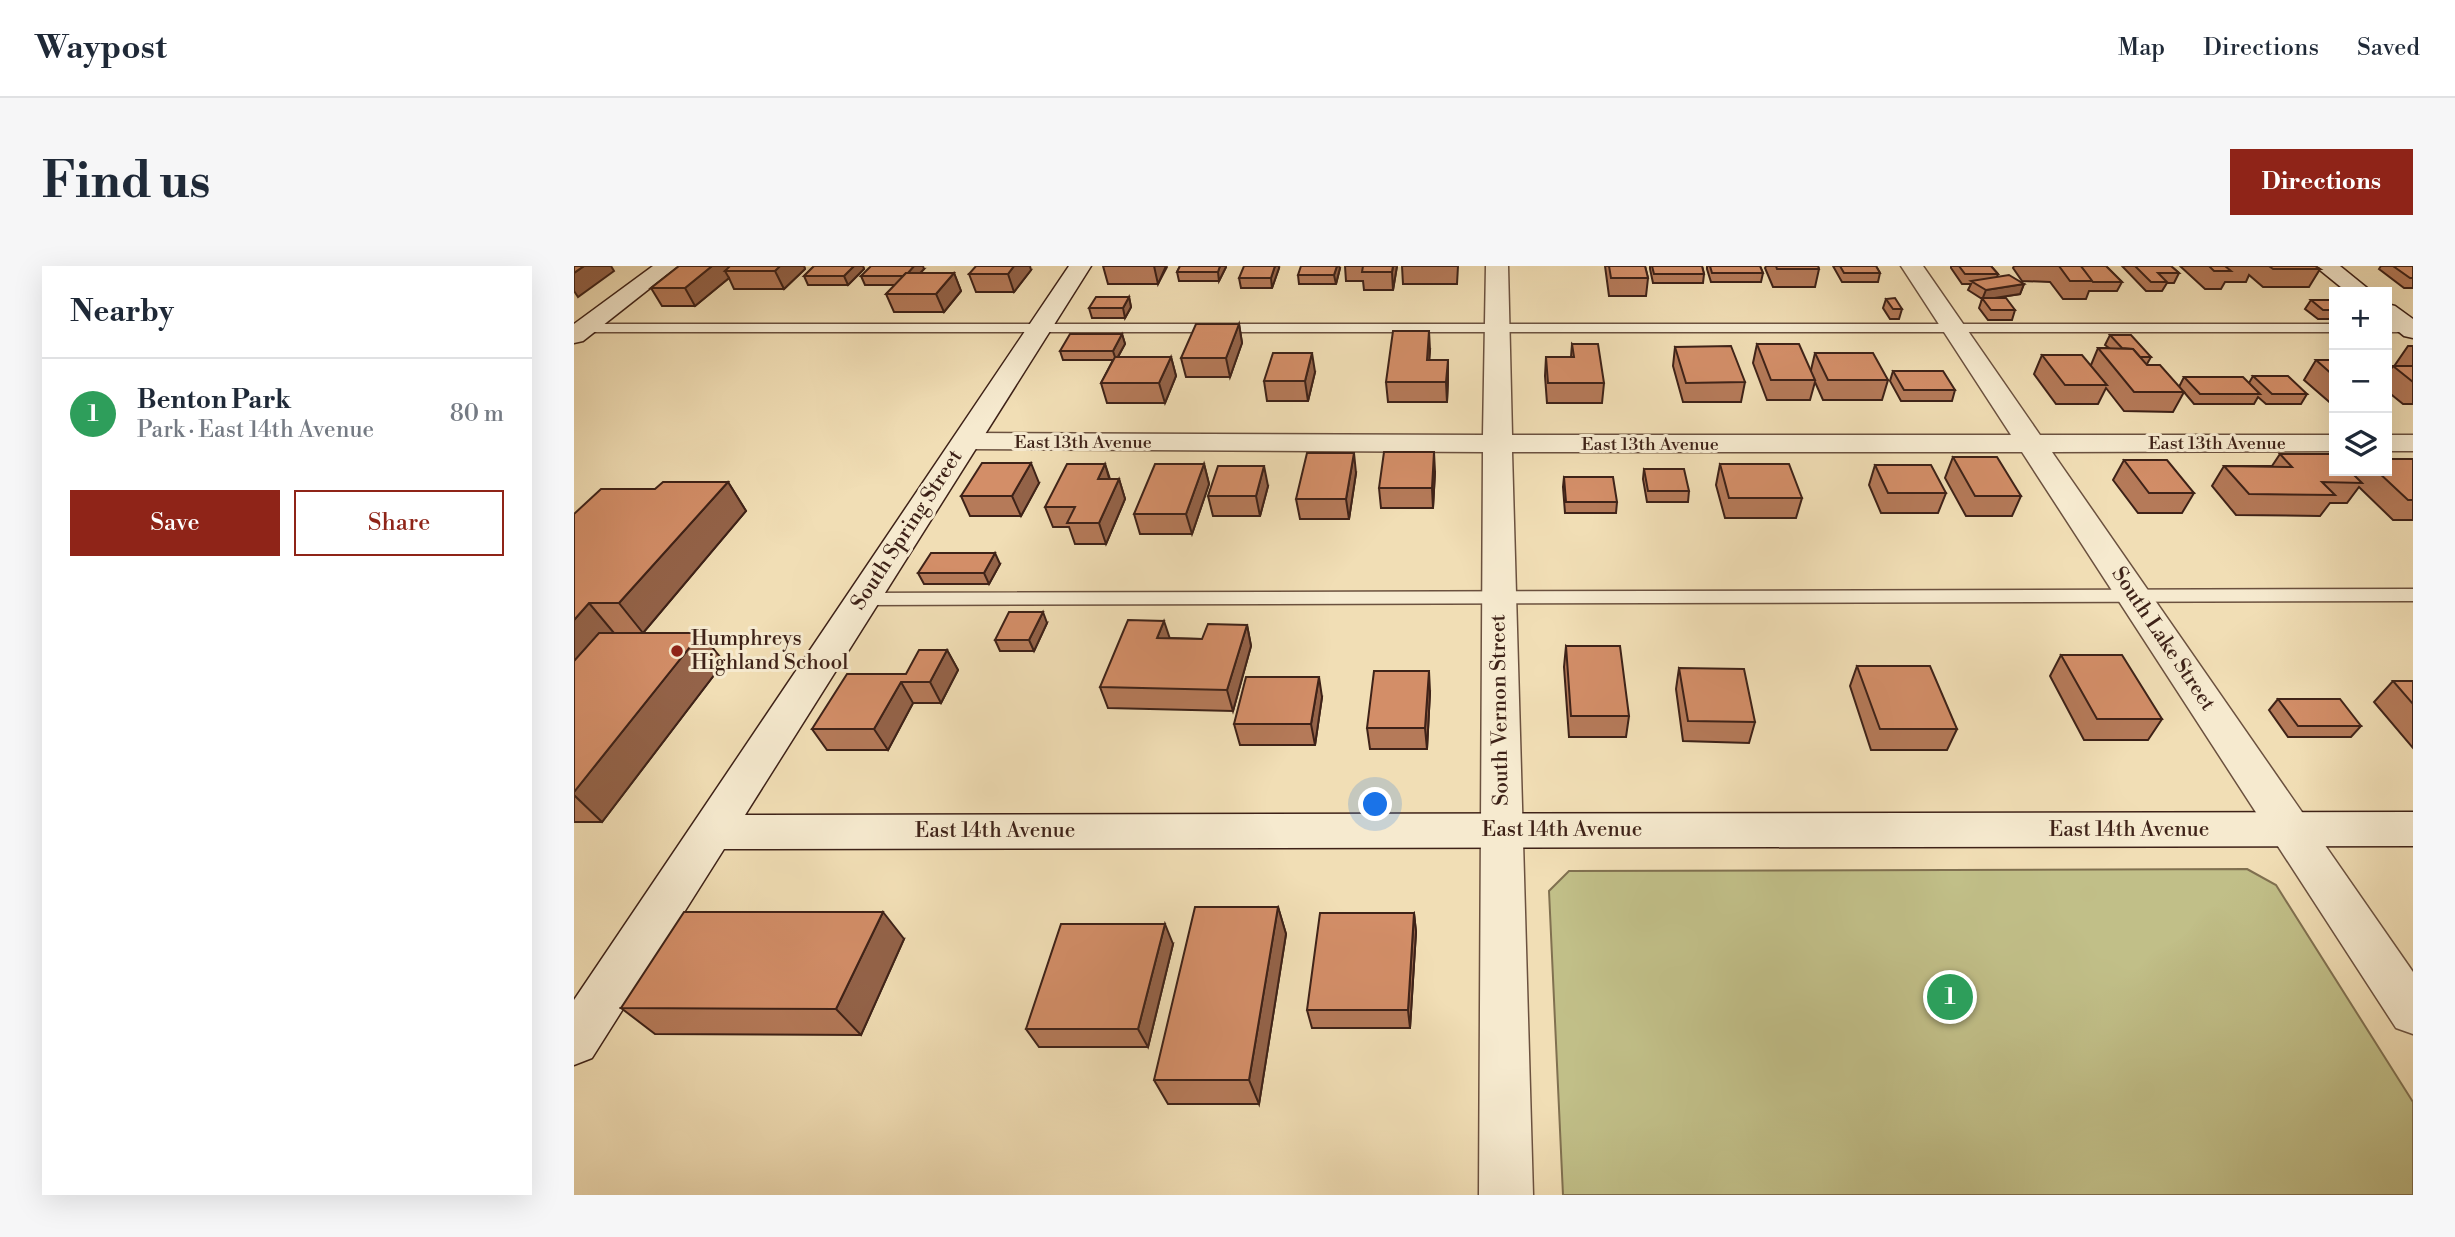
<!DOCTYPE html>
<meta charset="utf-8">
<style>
body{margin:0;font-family:"Libre Bodoni",serif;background:#f6f6f7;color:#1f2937}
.controls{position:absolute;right:21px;top:21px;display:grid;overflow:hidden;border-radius:0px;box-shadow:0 7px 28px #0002}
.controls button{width:63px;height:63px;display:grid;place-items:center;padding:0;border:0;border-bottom:2px solid #e0e1e3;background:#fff;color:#1f2937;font:35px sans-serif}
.you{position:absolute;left:802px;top:539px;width:24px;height:24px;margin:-18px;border:5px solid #fff;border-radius:50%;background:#1a73e8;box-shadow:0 0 0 10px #1a73e833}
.badge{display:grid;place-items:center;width:46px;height:46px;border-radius:50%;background:#8f2418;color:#fff;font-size:23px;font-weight:700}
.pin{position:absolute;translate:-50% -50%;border:4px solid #fff;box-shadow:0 2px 7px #0006}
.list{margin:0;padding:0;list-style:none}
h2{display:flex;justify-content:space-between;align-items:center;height:91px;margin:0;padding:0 28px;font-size:30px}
h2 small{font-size:23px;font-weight:400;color:#747a83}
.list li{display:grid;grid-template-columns:46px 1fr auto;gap:21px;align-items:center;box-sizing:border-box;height:112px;padding:0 28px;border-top:2px solid #e0e1e3}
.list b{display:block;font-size:26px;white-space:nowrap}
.list p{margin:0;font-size:23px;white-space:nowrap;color:#747a83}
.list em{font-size:23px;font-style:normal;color:#747a83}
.actions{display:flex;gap:14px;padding:21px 28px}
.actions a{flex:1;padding:16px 0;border:2px solid #8f2418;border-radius:0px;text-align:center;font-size:24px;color:#8f2418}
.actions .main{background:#8f2418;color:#fff}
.icon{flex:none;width:38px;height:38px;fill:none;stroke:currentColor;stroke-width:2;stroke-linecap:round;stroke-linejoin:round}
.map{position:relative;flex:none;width:1839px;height:929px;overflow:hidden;border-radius:0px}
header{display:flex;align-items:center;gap:42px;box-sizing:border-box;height:98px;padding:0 35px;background:#fff;border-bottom:2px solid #e0e1e3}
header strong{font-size:33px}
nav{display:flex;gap:38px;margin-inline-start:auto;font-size:24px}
.intro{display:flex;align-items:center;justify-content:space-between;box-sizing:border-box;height:168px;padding:0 42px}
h1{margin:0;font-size:49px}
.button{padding:18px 32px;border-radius:0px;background:#8f2418;color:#fff;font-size:24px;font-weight:700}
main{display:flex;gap:42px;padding:0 42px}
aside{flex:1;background:#fff;border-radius:0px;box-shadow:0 7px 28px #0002}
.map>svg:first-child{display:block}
.green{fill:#c1bf88;stroke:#807050;stroke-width:2}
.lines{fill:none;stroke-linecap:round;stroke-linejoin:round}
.lane-casing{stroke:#6b513f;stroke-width:3}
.street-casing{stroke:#6b513f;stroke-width:3}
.secondary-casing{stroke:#3e2218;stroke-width:3}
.lane{fill:#f6eacf;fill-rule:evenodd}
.street{fill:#f6eacf;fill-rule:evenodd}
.secondary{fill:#f6eacf;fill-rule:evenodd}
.wall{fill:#b57a59;stroke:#3e2218;stroke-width:2}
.shaded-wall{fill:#946349;stroke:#3e2218;stroke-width:2}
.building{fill:#d38e68;stroke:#3e2218;stroke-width:2}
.poi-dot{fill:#8f2418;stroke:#f6eacf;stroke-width:2.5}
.labels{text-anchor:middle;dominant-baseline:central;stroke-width:6;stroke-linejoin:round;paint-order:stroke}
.far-street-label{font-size:18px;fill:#3e2218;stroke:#f6eacf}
.street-label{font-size:21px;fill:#3e2218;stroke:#f6eacf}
.poi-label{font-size:21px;fill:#3e2218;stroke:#f6eacf;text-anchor:start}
</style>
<header>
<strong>Waypost</strong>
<nav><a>Map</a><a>Directions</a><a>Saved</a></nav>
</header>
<div class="intro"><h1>Find us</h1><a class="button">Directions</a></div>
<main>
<aside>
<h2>Nearby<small></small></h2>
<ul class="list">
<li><span class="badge" style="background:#2e9e5b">1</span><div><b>Benton Park</b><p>Park · East 14th Avenue</p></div><em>80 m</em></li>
</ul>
<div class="actions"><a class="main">Save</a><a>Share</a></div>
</aside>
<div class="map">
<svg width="1839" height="929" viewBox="0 0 1839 929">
<rect width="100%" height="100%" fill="#f1deb5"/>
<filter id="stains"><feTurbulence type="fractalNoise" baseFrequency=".00286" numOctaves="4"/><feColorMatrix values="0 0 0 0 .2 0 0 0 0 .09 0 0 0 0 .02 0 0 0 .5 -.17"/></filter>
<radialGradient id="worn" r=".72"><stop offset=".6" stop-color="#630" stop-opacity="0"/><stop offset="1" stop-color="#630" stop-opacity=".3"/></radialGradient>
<path class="green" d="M1673 603 1702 619 1839 836V929H989L975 625 995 605Z"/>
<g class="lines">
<g class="lane-casing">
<g id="lane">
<rect x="0" y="58" width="1760" height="8"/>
<rect x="1813" y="58" width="26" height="8"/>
<path d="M1839 323V335L288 339 279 333 288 327Z"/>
</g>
</g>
<g class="street-casing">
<g id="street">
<path d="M912 0H934L938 169H1437L1327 0H1349L1466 169H1760V185L1478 186 1839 706V768L1822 762 1448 186H938L959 929H905L909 186 392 183 382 181 378 175 382 169 392 167 909 169Z"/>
<rect x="1813" y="169" width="26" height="16"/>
</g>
</g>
<g class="secondary-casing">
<g id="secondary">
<path d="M79 0H104L9 75 0 77V58Z"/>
<path d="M495 0H517L171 549 1839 546V580L150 583 18 792 0 799V734Z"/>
<path d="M1741 0H1766L1798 26H1773Z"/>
<path d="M1813 38 1821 40 1839 53V72L1830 70 1813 56Z"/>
</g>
</g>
<use href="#lane" class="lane"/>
<use href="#street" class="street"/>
<use href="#secondary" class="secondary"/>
</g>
<g class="wall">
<path d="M105 0H230L231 3 210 23H160L155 12 121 40H88L77 22Z"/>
<path d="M240 0H289L290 3 274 19H234L230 10Z"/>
<path d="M529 0H592L593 1 584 18H534Z"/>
<path d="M606 0H652V1L645 15H605L603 6Z"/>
<path d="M771 0H823L819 24H790L789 15H772Z"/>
<path d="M828 0H884L883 18H829Z"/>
<path d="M1031 0H1071L1074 12 1072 30H1035Z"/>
<path d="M1076 0H1128L1130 8 1129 17H1079L1076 3Z"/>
<path d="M1133 0H1186L1189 7 1187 16H1137L1133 3Z"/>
<path d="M1192 0H1244L1245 3 1241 21H1199L1191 2Z"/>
<path d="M1259 0H1302L1306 7 1304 16H1268Z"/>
<path d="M1377 0H1417L1424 8 1423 11 1450 18 1446 28 1419 32 1441 44 1438 54H1414L1405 42 1408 33 1394 24 1397 18H1388L1377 2Z"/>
<path d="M1440 0H1532L1548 16 1543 25H1515L1512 33H1489L1476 16 1448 15 1439 2Z"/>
<path d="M1548 0H1597L1605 7 1600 17H1593L1588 25H1572Z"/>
<path d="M1606 0H1741L1746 3 1735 21H1689L1675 9 1672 16H1651L1647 23H1631Z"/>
<path d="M1807 0H1839V22H1830L1805 3Z"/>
<path d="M705 2 698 22H667L665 12Z"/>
<path d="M766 2 762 18H725L724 9Z"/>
<path d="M350 3 346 7H380L387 25 370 46H320L312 28 321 19H291L287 10Z"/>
<path d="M457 4 440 26H402L395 8Z"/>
<path d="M555 31 557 41 551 52H518L515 42Z"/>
<path d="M1312 33 1328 43 1325 53H1316L1309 42Z"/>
<path d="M1737 34H1760V53H1744L1731 43Z"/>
<path d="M665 58 668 77 656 111H612L607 92Z"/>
<path d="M548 68 551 78 544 91H597L602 110 591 137H533L527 117 539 94H489L486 85Z"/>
<path d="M1536 69 1577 91 1573 98 1605 121 1610 111 1675 117 1679 110 1733 128 1727 138H1692L1684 131 1680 138H1620L1610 126 1599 146 1550 145 1532 122 1524 138H1482L1460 108 1468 89 1517 99 1524 82H1535L1531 79Z"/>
<path d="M998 78 1030 117 1028 137H973L971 110 972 91H997Z"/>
<path d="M1183 78 1237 104 1241 87 1314 114 1308 134H1249L1241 116 1236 134H1193L1179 97Z"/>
<path d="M1834 80H1839V138H1829L1813 125V109L1819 100H1822L1821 99Z"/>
<path d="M1101 81 1171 116 1167 136H1109L1099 100Z"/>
<path d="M856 84 855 94 874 113 873 136H814L812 116Z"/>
<path d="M1742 94H1760V140L1730 114Z"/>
<path d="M1319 105 1381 124 1378 135H1327L1316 115Z"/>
<path d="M741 106 734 135H693L690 115Z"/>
<path d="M1706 188 1780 209 1783 205H1813L1839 193V254H1819L1785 221 1773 237H1756L1746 250 1662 249 1638 220 1650 200H1698Z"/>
<path d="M1379 191 1447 230 1438 250H1392L1371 212Z"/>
<path d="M1550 194 1620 227 1608 247H1564L1539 214Z"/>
<path d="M531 198 536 213H545L551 233 532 278H501L495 261H479L471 241Z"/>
<path d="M630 198 635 218 618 268H566L560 248Z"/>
<path d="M1146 198 1228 232 1222 252H1151L1142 219Z"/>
<path d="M1301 199 1372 227 1364 247H1307L1295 219Z"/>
<path d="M1070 203 1115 225 1114 236H1073L1069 213Z"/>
<path d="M861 206 859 242H807L805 222Z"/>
<path d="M782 207 775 253H726L722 233Z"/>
<path d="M990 211 1043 236 1042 247H991L989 221Z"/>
<path d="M154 216 172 245 69 367 150 396 28 556H0V248L81 223Z"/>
<path d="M465 217 447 250H396L387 230Z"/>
<path d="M694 220 686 250H639L634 230Z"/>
<path d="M426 298 415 318H350L344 307Z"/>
<path d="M473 357 460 385H426L421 374Z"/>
<path d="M673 359 677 380 659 445 534 442 526 421 596 372 628 373Z"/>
<path d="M992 380 1055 450 1052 471H995L990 401Z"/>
<path d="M373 384 384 404 367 437H339L314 484H253L238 463Z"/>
<path d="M1487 389 1588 453 1574 474H1510L1476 410Z"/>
<path d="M1283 400 1383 463 1373 484H1297L1276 420Z"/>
<path d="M1105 402 1181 456 1175 477 1109 475 1102 423Z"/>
<path d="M1819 415H1839V482L1800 436Z"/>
<path d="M856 426 853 483H796L793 462Z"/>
<path d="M748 431 741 479H666L660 458Z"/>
<path d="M1704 433 1787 460 1777 471H1714L1695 444Z"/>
<path d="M704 641 712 668 685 838H594L580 814Z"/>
<path d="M840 647 842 666 836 762H738L733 744Z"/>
<path d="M330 673 287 769 81 768 47 742Z"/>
<path d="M599 678 574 781H465L452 763Z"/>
</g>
<g class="shaded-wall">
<path d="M10 0H37L40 5 4 31 0 25V7Z"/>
<path d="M138 0H163L151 5 155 12 121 40 111 22Z"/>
<path d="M206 0H230L231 3 210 23 201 5Z"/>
<path d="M280 0H289L290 3 274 19 270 10Z"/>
<path d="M340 0H349L350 3 335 19 331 10Z"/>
<path d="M440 0H456L457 4 440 26 434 8Z"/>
<path d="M580 0H592L584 18Z"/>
<path d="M646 0H652V1L645 15 644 6Z"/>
<path d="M701 0H705V2L698 22 697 12Z"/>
<path d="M763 0H765L766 2 762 18 760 9Z"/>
<path d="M819 0H823L819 24 818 6Z"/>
<path d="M380 7 387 25 370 46 362 28Z"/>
<path d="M1450 18 1446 28 1408 34 1412 24Z"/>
<path d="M555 31 557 41 551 52 549 42Z"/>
<path d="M665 58 668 77 656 111 652 92Z"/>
<path d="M855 65 856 84 854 113 853 94Z"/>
<path d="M548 68 551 78 542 94 539 85Z"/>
<path d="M738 87 741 106 734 135 731 115Z"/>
<path d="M597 91 602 110 591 137 585 117Z"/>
<path d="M874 94V113L873 136 872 116Z"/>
<path d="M860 186 861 206 859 242 858 222Z"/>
<path d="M780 187 782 207 775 253 772 233Z"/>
<path d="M457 197 465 217 447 250 438 230Z"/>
<path d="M531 198 537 219 524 213Z"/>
<path d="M630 198 635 218 618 268 612 248Z"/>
<path d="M690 200 694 220 686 250 682 230Z"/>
<path d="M545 213 551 233 532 278 525 257Z"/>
<path d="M154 216 172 245 69 367 45 337Z"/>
<path d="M421 287 426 298 415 318 410 307Z"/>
<path d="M15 337 40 367 0 412V354Z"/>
<path d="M469 346 473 357 460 385 455 374Z"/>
<path d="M590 355 597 376 583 372Z"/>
<path d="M673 359 677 380 659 445 653 424Z"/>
<path d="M127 367 150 396 28 556 0 529V526Z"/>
<path d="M373 384 384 404 367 437 356 416Z"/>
<path d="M855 405 856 426 853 483 851 462Z"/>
<path d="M745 411 748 431 741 479 737 458Z"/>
<path d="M327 416 339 437 314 484 300 463Z"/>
<path d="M704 641 712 668 685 838 675 814Z"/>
<path d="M309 646 330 673 287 769 262 743Z"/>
<path d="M840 647 842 666 836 762 834 744Z"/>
<path d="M591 658 599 678 574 781 564 763Z"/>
</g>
<g class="building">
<path d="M0 0H10L0 7Z"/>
<path d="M105 0H138L111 22H77Z"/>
<path d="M156 0H206L201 5H151Z"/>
<path d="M240 0H280L270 10H230Z"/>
<path d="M297 0H340L334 7H332L329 10H287Z"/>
<path d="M402 0H440L434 8H395Z"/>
<path d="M606 0H646L644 6H603Z"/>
<path d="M670 0H701L697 12H665Z"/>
<path d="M727 0H763L760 9H724Z"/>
<path d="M789 0H819L818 6H788Z"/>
<path d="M1035 0H1071L1074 12H1037Z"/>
<path d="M1078 0H1128L1130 8H1080Z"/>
<path d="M1136 0H1186L1189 7H1138Z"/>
<path d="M1202 0H1244L1245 3H1203Z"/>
<path d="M1266 0H1302L1306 7H1270Z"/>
<path d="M1385 0H1417L1424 8H1391Z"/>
<path d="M1485 0H1507L1520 15H1496Z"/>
<path d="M1507 0H1532L1548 16H1519Z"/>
<path d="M1561 0H1597L1605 7H1584L1593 16H1577Z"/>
<path d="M1635 0H1651L1657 5H1640Z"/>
<path d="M1695 0H1741L1746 3H1699Z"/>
<path d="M1819 0H1839V12H1836Z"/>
<path d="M332 7H380L362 28H312Z"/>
<path d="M1435 9 1450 18 1412 24 1397 15Z"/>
<path d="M522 31H555L549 42H515Z"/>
<path d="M1321 32 1328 43H1319L1312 33Z"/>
<path d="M1408 32H1432L1441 44H1417Z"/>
<path d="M1737 34H1760V44H1749Z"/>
<path d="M622 58H665L652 92H607Z"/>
<path d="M819 65H855L853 94H874L872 116H812Z"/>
<path d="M496 68H548L539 85H486Z"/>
<path d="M1536 69H1557L1577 91H1566L1559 83 1548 82Z"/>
<path d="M998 78H1024L1030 117H974L972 91H1000Z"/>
<path d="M1183 78H1225L1241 114H1197Z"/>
<path d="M1157 80 1171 116 1112 117 1101 81Z"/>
<path d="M1524 82 1559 83 1573 99H1586L1610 126H1560Z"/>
<path d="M699 87H738L731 115H690Z"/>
<path d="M1241 87H1299L1314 114H1254Z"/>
<path d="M1468 89H1508L1533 119H1491Z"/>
<path d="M541 91H597L585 117H527Z"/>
<path d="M1742 94H1760V110Z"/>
<path d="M1819 100H1839V116Z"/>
<path d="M1319 105H1369L1381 124H1330Z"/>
<path d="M1679 110H1714L1733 128H1698Z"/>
<path d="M1610 111H1669L1686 128H1626Z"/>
<path d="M810 186H860L858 222H805Z"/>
<path d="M733 187H780L772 233H722Z"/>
<path d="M1706 188H1760V205H1776L1788 217 1748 216 1761 229 1675 228 1650 200 1718 201Z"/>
<path d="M1379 191H1423L1447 230H1401Z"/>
<path d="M1813 193H1839V234H1834L1803 205H1813Z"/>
<path d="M1550 194H1593L1620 227H1575Z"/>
<path d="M408 197H457L438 230H387Z"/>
<path d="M493 198H531L524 213H545L525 257H493L501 241H471Z"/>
<path d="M581 198H630L612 248H560Z"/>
<path d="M1146 198H1215L1228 232H1155Z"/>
<path d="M1301 199H1357L1372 227H1314Z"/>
<path d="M644 200H690L682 230H634Z"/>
<path d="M1070 203H1110L1115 225H1074Z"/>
<path d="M990 211H1039L1043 236H992Z"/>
<path d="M89 216H154L45 337H15L0 354V248L27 223H81Z"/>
<path d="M357 287H421L410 307H344Z"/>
<path d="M435 346H469L455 374H421Z"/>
<path d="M554 354 590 355 583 372 628 373 634 358 673 359 653 424 526 421Z"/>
<path d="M25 367H127L0 526V395Z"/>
<path d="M992 380H1046L1055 450H997Z"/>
<path d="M345 384H373L356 416H327L300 463H238L273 408H332Z"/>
<path d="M1487 389H1548L1588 453H1523Z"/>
<path d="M1283 400H1356L1383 463H1306Z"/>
<path d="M1105 402 1170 403 1181 456 1114 455Z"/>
<path d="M800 405H855L851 462H793Z"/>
<path d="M672 411H745L737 458H660Z"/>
<path d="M1819 415H1839V438Z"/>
<path d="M1704 433H1766L1787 460H1724Z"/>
<path d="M621 641H704L675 814H580Z"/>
<path d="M110 646H309L262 743 47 742Z"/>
<path d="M746 647H840L834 744H733Z"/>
<path d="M487 658H591L564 763H452Z"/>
</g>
<circle class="poi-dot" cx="103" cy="385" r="7"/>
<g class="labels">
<g class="far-street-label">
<text x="509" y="176">East 13th Avenue</text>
<text x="1643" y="177">East 13th Avenue</text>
<text x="1076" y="178">East 13th Avenue</text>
</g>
<g class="street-label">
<text transform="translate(333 264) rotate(-57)">South Spring Street</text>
<text transform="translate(1589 373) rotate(56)">South Lake Street</text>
<text transform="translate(926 444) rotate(-91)">South Vernon Street</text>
<text x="988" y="564">East 14th Avenue</text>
<text x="1555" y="564">East 14th Avenue</text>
<text x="421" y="565">East 14th Avenue</text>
</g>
<g class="poi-label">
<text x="117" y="373">Humphreys<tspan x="117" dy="24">Highland School</tspan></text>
</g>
</g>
<rect width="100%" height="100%" filter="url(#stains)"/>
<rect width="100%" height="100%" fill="url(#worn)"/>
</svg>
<div class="controls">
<button>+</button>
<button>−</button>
<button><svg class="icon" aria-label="layers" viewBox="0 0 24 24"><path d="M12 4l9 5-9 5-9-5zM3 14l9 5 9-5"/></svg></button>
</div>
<div class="you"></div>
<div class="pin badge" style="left:1376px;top:731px;background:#2e9e5b">1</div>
</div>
</main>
